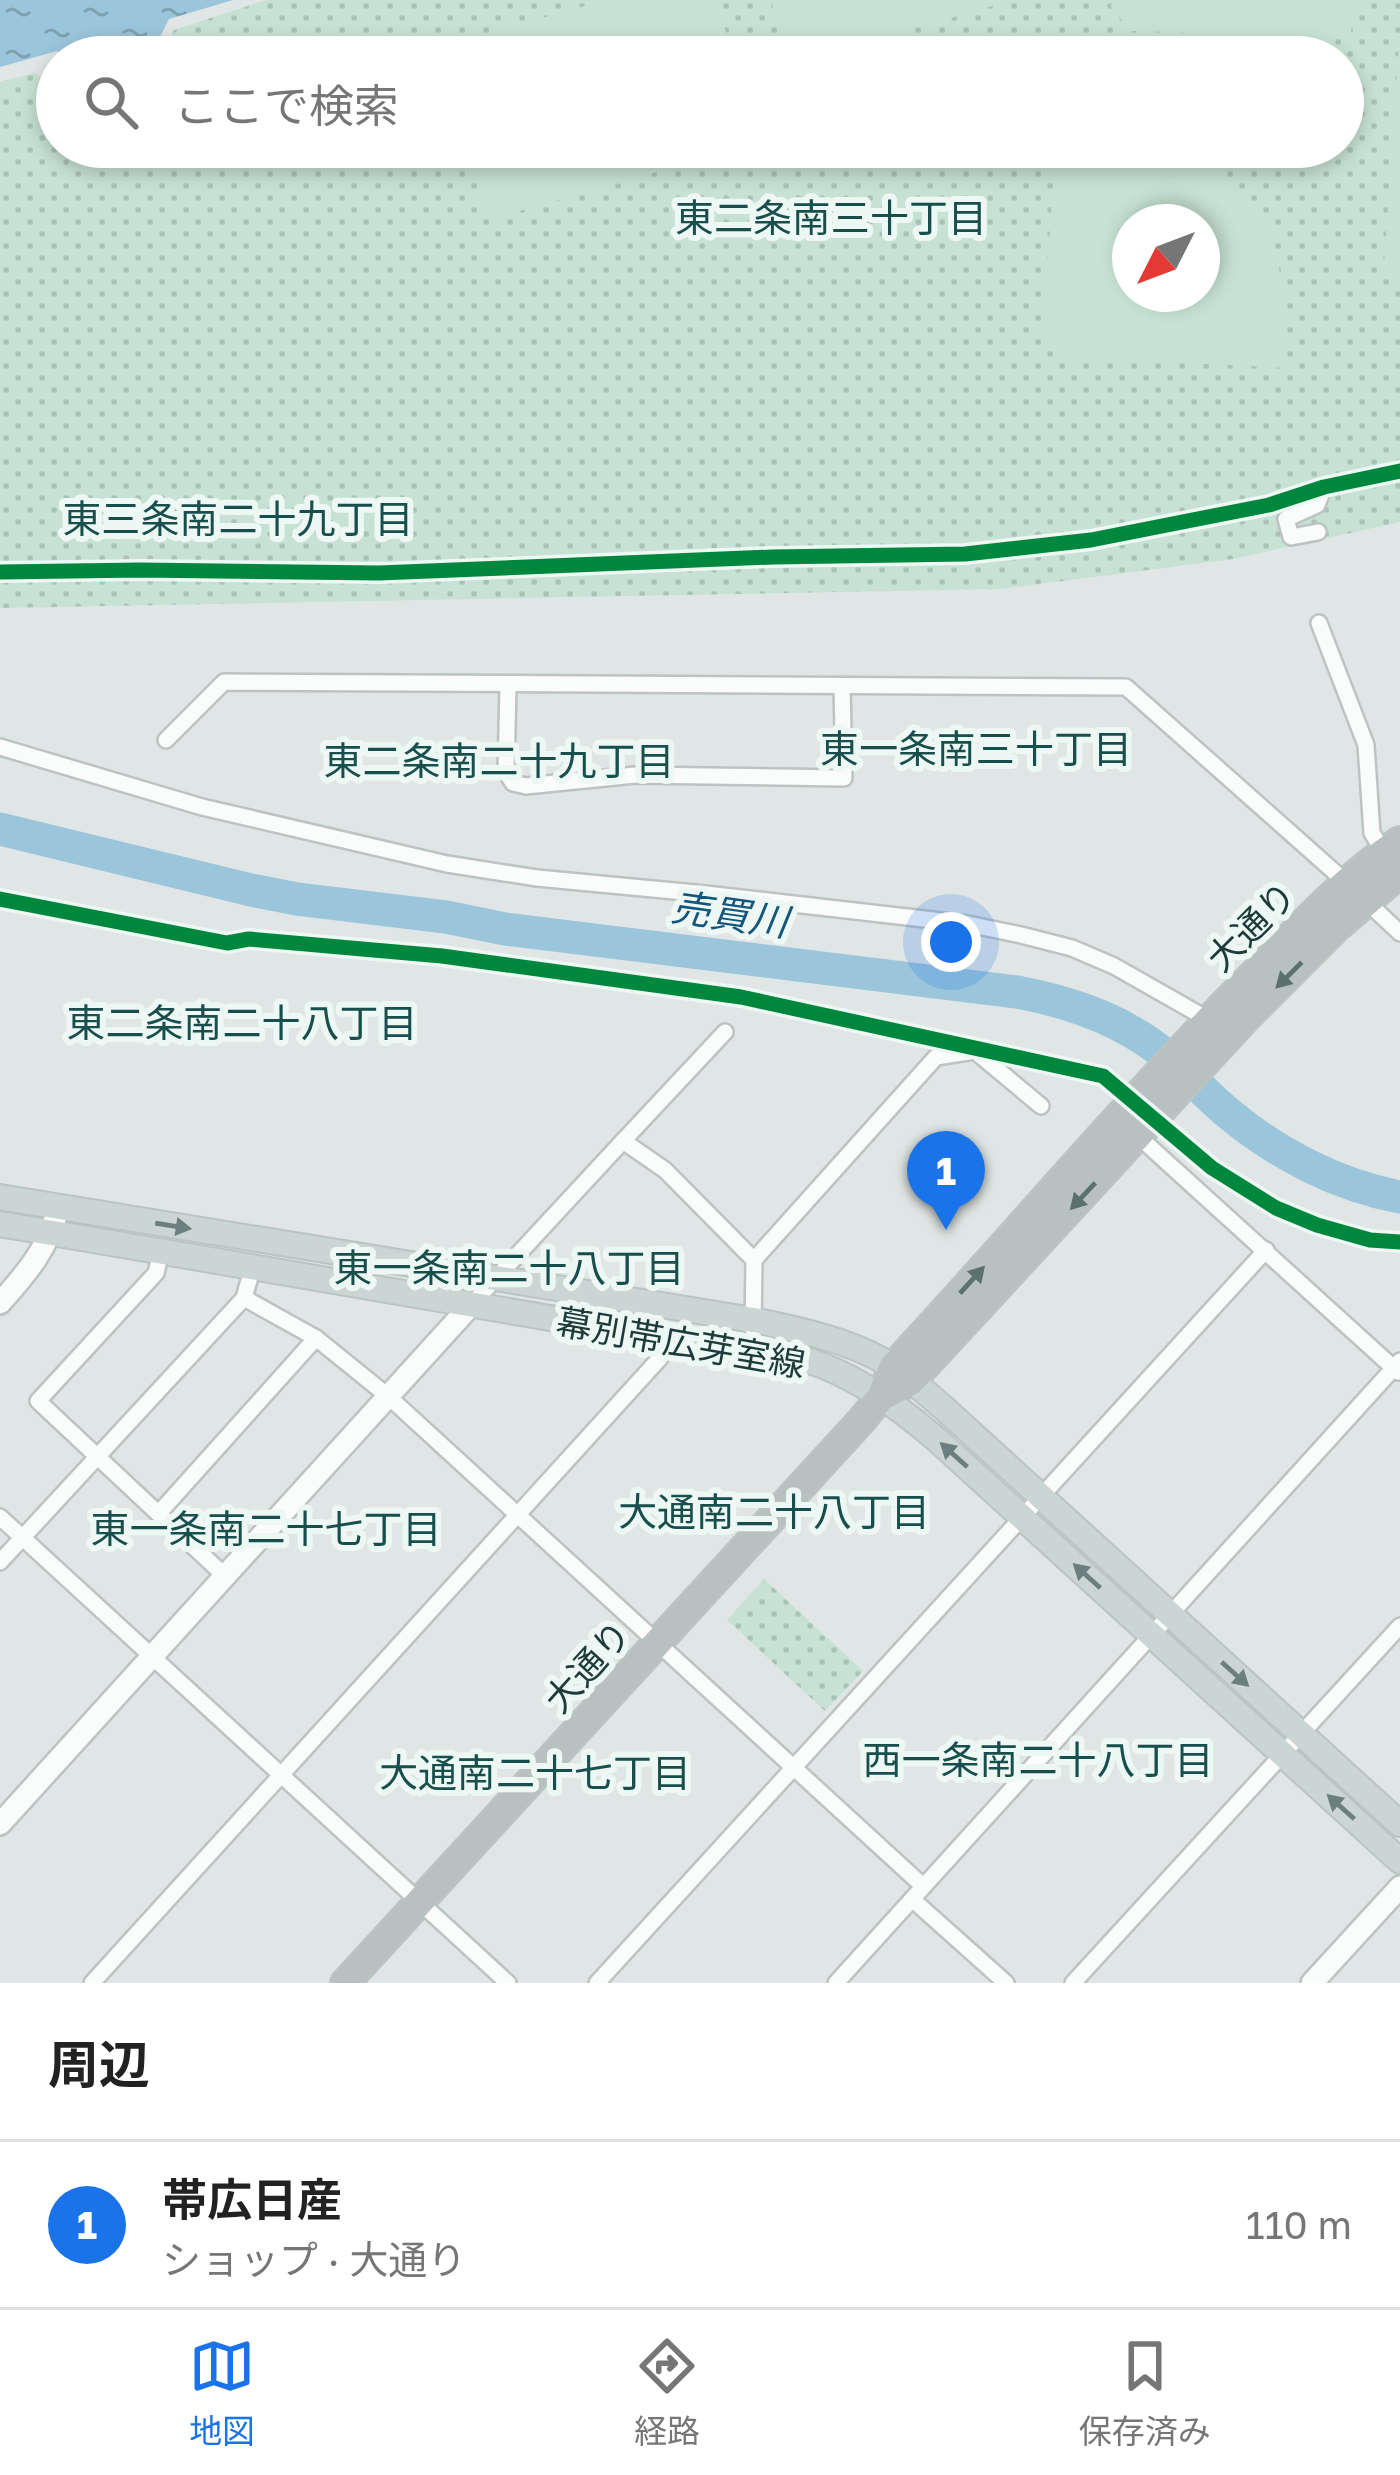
<!DOCTYPE html>
<html lang="ja">
<meta charset="utf-8">
<style>
body{margin:0;font-family:"Golos Text","Noto Sans JP",sans-serif;background:#f2f2f2;color:#222}
.compass{position:absolute;left:1112px;top:204px;width:108px;height:108px;border-radius:50%;background:#fff;box-shadow:0 6px 18px #0003;rotate:228deg}
.you{position:absolute;left:951px;top:942px;width:42px;height:42px;margin:-30px;border:9px solid #fff;border-radius:50%;background:#1a73e8;box-shadow:0 0 0 18px #1a73e833}
.badge{display:grid;place-items:center;width:78px;height:78px;border-radius:50%;background:#1a73e8;color:#fff;font-size:39px;font-weight:700}
.pin{position:absolute;translate:-50% -99px;filter:drop-shadow(0 3px 6px #0008)}
.pin::after{content:'';position:absolute;top:63px;width:42px;height:36px;background:inherit;clip-path:polygon(0 0,100% 0,50% 100%)}
.list{margin:0;padding:0;list-style:none}
h2{display:flex;justify-content:space-between;align-items:center;height:156px;margin:0;padding:0 48px;font-size:51px}
h2 small{font-size:39px;font-weight:400;color:#767676}
.list li{display:grid;grid-template-columns:78px 1fr auto;gap:36px;align-items:center;box-sizing:border-box;height:168px;padding:0 48px;border-top:3px solid #e0e0e0}
.list b{display:block;font-size:45px;white-space:nowrap}
.list p{margin:0;font-size:39px;white-space:nowrap;color:#767676}
.list em{font-size:39px;font-style:normal;color:#767676}
.icon{flex:none;width:66px;height:66px;fill:none;stroke:currentColor;stroke-width:2;stroke-linecap:round;stroke-linejoin:round}
.map{position:relative;flex:none;width:1400px;height:1983px;overflow:hidden}
.search{position:absolute;background:#fff;box-shadow:0 6px 18px #0003;left:36px;right:36px;top:36px;height:132px;display:flex;align-items:center;gap:30px;box-sizing:border-box;padding:0 42px;border-radius:66px;color:#767676;font-size:45px}
.sheet{height:324px;background:#fff}
nav{display:flex;justify-content:space-around;align-items:center;box-sizing:border-box;height:168px;border-top:3px solid #e0e0e0;background:#fff;font-size:33px;color:#767676}
nav a{display:grid;justify-items:center;gap:6px}
nav .on{color:#1a73e8}
.map>svg:first-child{display:block}
.park{fill:url(#park-dots);fill-rule:evenodd}
.pitch{fill:#c7e2d4;fill-rule:evenodd}
.water{fill:url(#water-ripples)}
.lines{fill:none;stroke-linecap:round;stroke-linejoin:round}
.river{stroke:#9bc5da;stroke-width:33}
.street-casing{stroke:#bdc3c2;stroke-width:20}
.secondary-casing{stroke:#bcc4c3;stroke-width:26}
.primary-casing{stroke:#bac4c2;stroke-width:28}
.highway-casing{stroke:#bac4c2;stroke-width:32}
.street{stroke:#fafbfb;stroke-width:15}
.secondary{stroke:#fafbfb;stroke-width:21}
.primary{stroke:#cbd5d4;stroke-width:24}
.highway{stroke:#b8c1c0;stroke-width:27}
.cycleway-casing{stroke:#edf7f4;stroke-width:22}
.cycleway{stroke:#00873e;stroke-width:15}
.oneway{fill:#5b716e}
.oneway2{fill:#6b807e}
.labels{text-anchor:middle;dominant-baseline:central;stroke-width:12;stroke-linejoin:round;paint-order:stroke}
.street-label{font-size:36px;fill:#1d3b38;stroke:#edf7f4}
.neighbourhood-label{font-size:39px;fill:#184e4b;stroke:#edf7f4}
.water-label{font-size:39px;font-style:italic;fill:#13567b;stroke:#edf7f4}
</style>
<div class="map">
<svg width="1400" height="1983" viewBox="0 0 1400 1983">
<defs>
<pattern id="park-dots" width="8" height="8" patternUnits="userSpaceOnUse" patternTransform="scale(3)"><rect width="8" height="8" fill="#c7e2d4"/><path d="M2 2h.1M6 6h.1" fill="none" stroke="#aac3b7" stroke-width="1.8" stroke-linecap="round"/></pattern>
<pattern id="water-ripples" width="26" height="14" patternUnits="userSpaceOnUse" patternTransform="scale(3)"><rect width="26" height="14" fill="#9bc5da"/><path d="M2 4q2-2 4 0t4 0M15 11q2-2 4 0t4 0" fill="none" stroke="#7ea1b2"/></pattern>
</defs>
<rect width="100%" height="100%" fill="#e0e6e5"/>
<g class="park">
<path d="M266 0H1400V522L1233 559 1000 589 0 608V82L34 73 57 86V147H1343V57H161L174 30ZM1130 222H1202V294H1130Z"/>
<path d="M764 1579 863 1671 825 1711 727 1620Z"/>
</g>
<g class="pitch">
<path d="M606 0H717L733 57H442L439 47Z"/>
<path d="M771 0H1013L816 57H788Z"/>
<path d="M1112 0H1356L1350 37 1131 31 1111 7Z"/>
<path d="M1399 43H1400V283L1384 264Z"/>
<path d="M467 147H746L488 220Z"/>
<path d="M1056 147H1187L1237 187 1271 235 1285 293 1286 368 1064 357 1042 334ZM1130 222H1202V294H1130Z"/>
</g>
<path class="water" d="M0 0H233L169 19 150 57H68L57 51 0 67Z"/>
<g class="lines">
<path class="river" d="M0 829 251 890 297 899 446 917 505 929 1017 992C1063 1001 1106 1014 1145 1040 1176 1060 1200 1090 1228 1113 1277 1154 1337 1185 1400 1197"/>
<g class="street-casing">
<g id="street">
<path d="M1318 532 1291 537 1286 519 1317 505 1324 487"/>
<path d="M0 572 141 570 379 573 773 557 965 554 1091 540 1269 505 1324 487 1400 471"/>
<path d="M1319 623 1366 745 1372 833 1385 854"/>
<path d="M508 686 506 772 513 783 526 786 635 775 844 778 842 686"/>
<path d="M166 740 224 682 1126 687 1348 884"/>
<path d="M0 747 202 807 447 864 537 878 706 894 968 924 1021 935 1072 948 1114 966 1209 1020"/>
<path d="M1365 900 1400 933"/>
<path d="M1138 1136 1398 1372"/>
<path d="M623 1141 725 1032"/>
<path d="M161 1252 156 1273 38 1401 226 1577"/>
<path d="M754 1260 936 1057 975 1051 1041 1106"/>
<path d="M244 1298 316 1338 389 1397 923 1886"/>
<path d="M471 1305 623 1141 665 1170 754 1260 753 1329"/>
<path d="M159 1513 316 1338"/>
<path d="M0 1517 508 1983"/>
<path d="M0 1562 244 1298 253 1266"/>
<path d="M912 1899 1006 1983"/>
<path d="M92 1983 660 1358 667 1338"/>
<path d="M597 1983 1266 1250"/>
<path d="M836 1983 1400 1361"/>
<path d="M1073 1983 1400 1626"/>
</g>
</g>
<g class="secondary-casing">
<g id="secondary">
<path d="M0 1303C27 1273 50 1246 58 1207"/>
<path d="M0 1824 471 1305"/>
<path d="M1312 1983 1400 1887"/>
</g>
</g>
<g class="primary-casing">
<g id="primary">
<path d="M0 1197 753 1320C801 1330 854 1341 895 1368 913 1381 930 1396 946 1410L1400 1824"/>
<path d="M0 1224 667 1338C713 1345 762 1347 807 1360 855 1375 899 1407 936 1439L1400 1861"/>
</g>
</g>
<g class="highway-casing">
<g id="highway">
<path d="M881 1397 911 1381 1247 1017 1335 929 1400 873"/>
<path d="M345 1983 861 1421 881 1397 893 1367C1011 1240 1123 1106 1245 983 1294 934 1342 879 1400 841"/>
</g>
</g>
<use href="#street" class="street"/>
<use href="#secondary" class="secondary"/>
<use href="#primary" class="primary"/>
<use href="#highway" class="highway"/>
<g class="cycleway-casing">
<g id="cycleway">
<path d="M0 572 141 570 379 573 773 557 965 554 1091 540 1269 505 1324 487 1400 471"/>
<path d="M0 899 227 943 249 939 442 956 741 997 1103 1076 1212 1168 1276 1208 1317 1225 1370 1240 1400 1242"/>
</g>
</g>
<use href="#cycleway" class="cycleway"/>
</g>
<defs><path id="oneway-solid" d="M-6-.8H1V-3.2L6.5 0L1 3.2V.8H-6Z" transform="scale(3)"/></defs>
<g class="oneway">
<use href="#oneway-solid" transform="translate(1289 975) rotate(135)"/>
<use href="#oneway-solid" transform="translate(1083 1196) rotate(133)"/>
<use href="#oneway-solid" transform="translate(972 1280) rotate(-48)"/>
</g>
<g class="oneway2">
<use href="#oneway-solid" transform="translate(173 1226) rotate(9)"/>
<use href="#oneway-solid" transform="translate(954 1455) rotate(-138)"/>
<use href="#oneway-solid" transform="translate(1087 1576) rotate(-138)"/>
<use href="#oneway-solid" transform="translate(1235 1674) rotate(42)"/>
<use href="#oneway-solid" transform="translate(1341 1807) rotate(-138)"/>
</g>
<g class="labels">
<g class="street-label">
<text transform="translate(1251 926) rotate(-45)">大通り</text>
<text transform="translate(681 1342) rotate(10)">幕別帯広芽室線</text>
<text transform="translate(587 1666) rotate(-48)">大通り</text>
</g>
<g class="neighbourhood-label">
<text x="831" y="217">東二条南三十丁目</text>
<text x="238" y="518">東三条南二十九丁目</text>
<text x="976" y="748">東一条南三十丁目</text>
<text x="499" y="760">東二条南二十九丁目</text>
<text x="242" y="1022">東二条南二十八丁目</text>
<text x="509" y="1267">東一条南二十八丁目</text>
<text x="774" y="1511">大通南二十八丁目</text>
<text x="266" y="1528">東一条南二十七丁目</text>
<text x="1038" y="1759">西一条南二十八丁目</text>
<text x="535" y="1772">大通南二十七丁目</text>
</g>
<g class="water-label">
<text transform="translate(730 914) rotate(8)">売買川</text>
</g>
</g>
</svg>
<svg class="compass" viewBox="-18 -18 36 36"><path d="M0-13l5 13h-10z" fill="#e53935"/><path d="M0 13l5-13h-10z" fill="#767676"/></svg>
<div class="you"></div>
<div class="pin badge" style="left:946px;top:1230px">1</div>
<div class="search"><svg class="icon" aria-label="search" viewBox="0 0 24 24"><circle cx="10" cy="10" r="6"/><path d="M15 15l6 6"/></svg>ここで検索</div>
</div>
<section class="sheet">
<h2>周辺<small></small></h2>
<ul class="list">
<li><span class="badge">1</span><div><b>帯広日産</b><p>ショップ · 大通り</p></div><em>110 m</em></li>
</ul>
</section>
<nav>
<a class="on"><svg class="icon" aria-label="map" viewBox="0 0 24 24"><path d="M3 6l6-2 6 2 6-2v14l-6 2-6-2-6 2zM9 4v14M15 6v14"/></svg>地図</a>
<a><svg class="icon" aria-label="directions" viewBox="0 0 24 24"><path d="M12 3l9 9-9 9-9-9zM9 14v-3h6M13 9l2 2-2 2"/></svg>経路</a>
<a><svg class="icon" aria-label="saved" viewBox="0 0 24 24"><path d="M7 4h10v16l-5-4-5 4z"/></svg>保存済み</a>
</nav>
